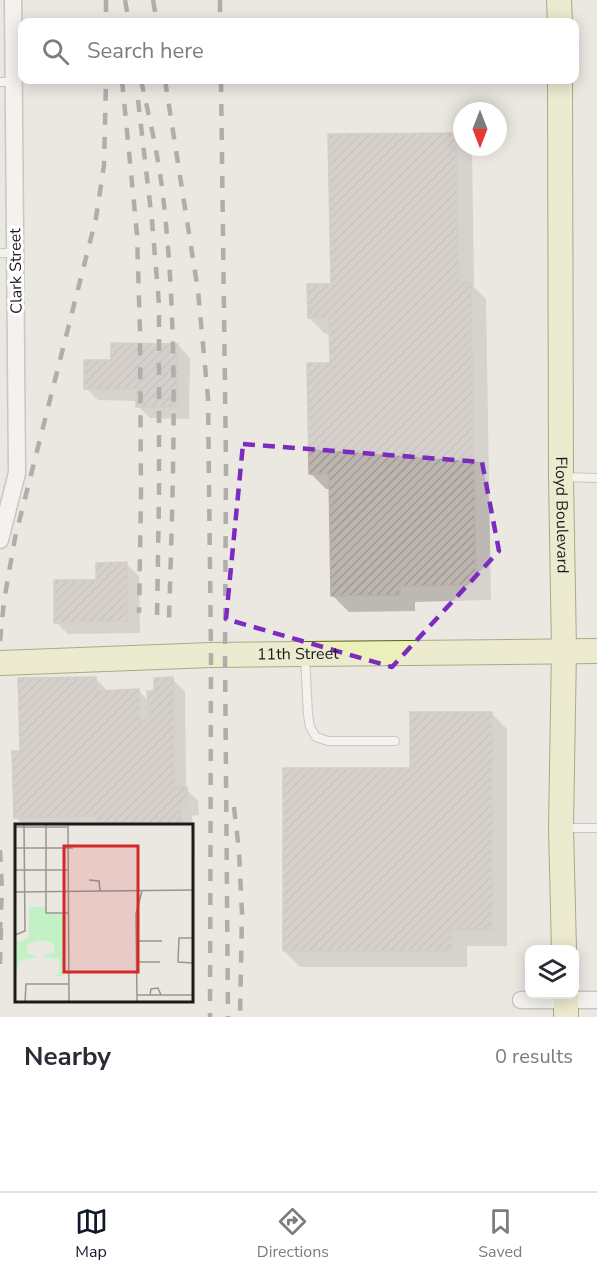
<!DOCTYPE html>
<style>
body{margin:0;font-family:"Nunito Sans",sans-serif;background:#f7f7f7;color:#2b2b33}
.controls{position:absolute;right:18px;bottom:18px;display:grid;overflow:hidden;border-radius:12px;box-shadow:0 3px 15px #0003}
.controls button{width:54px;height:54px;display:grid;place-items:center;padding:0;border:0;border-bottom:2px solid #e1e1e2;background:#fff;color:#2b2b33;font:30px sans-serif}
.compass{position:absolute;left:453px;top:102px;width:54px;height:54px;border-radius:50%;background:#fff;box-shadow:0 3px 15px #0003;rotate:180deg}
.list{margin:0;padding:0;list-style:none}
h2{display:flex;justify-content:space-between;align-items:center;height:78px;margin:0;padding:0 24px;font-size:26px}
h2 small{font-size:20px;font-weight:400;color:#7c7c81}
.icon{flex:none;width:33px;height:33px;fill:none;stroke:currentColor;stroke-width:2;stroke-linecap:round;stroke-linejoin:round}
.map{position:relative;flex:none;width:597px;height:1017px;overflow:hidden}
.search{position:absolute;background:#fff;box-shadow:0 3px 15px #0003;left:18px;right:18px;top:18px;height:66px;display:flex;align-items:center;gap:15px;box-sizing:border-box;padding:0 21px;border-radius:12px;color:#7c7c81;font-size:22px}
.sheet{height:174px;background:#fff}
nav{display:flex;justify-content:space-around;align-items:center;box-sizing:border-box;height:84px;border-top:2px solid #e1e1e2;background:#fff;font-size:16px;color:#7c7c81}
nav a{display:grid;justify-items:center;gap:3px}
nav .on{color:#111827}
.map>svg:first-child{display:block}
.shadow{fill:#0003}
.building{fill:url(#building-hatch);stroke:#bbafa6;stroke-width:1.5}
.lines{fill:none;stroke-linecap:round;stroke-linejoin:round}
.service-casing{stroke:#9f9f9f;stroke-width:10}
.minor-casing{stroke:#9f9f9f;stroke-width:19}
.secondary-casing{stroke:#596212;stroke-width:26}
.service{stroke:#fff;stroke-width:8}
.minor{stroke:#fff;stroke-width:16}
.secondary{stroke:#edf0bb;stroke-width:24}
.rail{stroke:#696969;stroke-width:4.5;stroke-dasharray:12 12;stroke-linecap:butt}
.marked{fill:none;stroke:#7b2cbf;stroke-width:4.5;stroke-dasharray:12 8;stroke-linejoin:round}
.labels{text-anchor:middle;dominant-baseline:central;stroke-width:6;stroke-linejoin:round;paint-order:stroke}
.street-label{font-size:16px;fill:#1b1b1b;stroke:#fff}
.inset-road{fill:none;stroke:#989692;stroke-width:1.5}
.view{fill:#d62828;fill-opacity:0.15;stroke:#d62828;stroke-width:3}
.inset-edge{fill:none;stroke:#1b1b1b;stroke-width:3}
</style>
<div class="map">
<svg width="597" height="1017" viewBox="0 0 597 1017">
<defs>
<pattern id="building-hatch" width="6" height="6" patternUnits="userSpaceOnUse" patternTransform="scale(1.5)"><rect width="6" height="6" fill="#bbb4af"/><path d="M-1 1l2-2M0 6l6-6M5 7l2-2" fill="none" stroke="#a09a96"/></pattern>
</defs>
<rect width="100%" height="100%" fill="#ebe8e2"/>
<g class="shadow">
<path d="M456 134 462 140V147H469L472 150 474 287 486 299 491 600 415 602V611L349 612 333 596 331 489H326L310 473 331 364V334H325L309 318 332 285Z"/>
<path d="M178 345 190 358 189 419 150 418 138 406V401L98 400 86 388 113 362Z"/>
<path d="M126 564 139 576 140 633 68 634 56 622 97 581Z"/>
<path d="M96 679 109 692 138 690 150 702 155 693 172 679 185 691 186 789 198 801 199 815 192 816 195 852H192V825H23L15 817 21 753Z"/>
<path d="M491 713 507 729V946H467V967H300L284 951 412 770Z"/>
</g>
<g class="building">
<path d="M456 133 459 282H471L476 585 400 586V595L331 596 329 474H309L307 363H330L329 318H308L307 284H331L328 134Z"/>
<path d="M111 343 178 344V407H136V389H84V360H111Z"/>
<path d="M127 562 128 621 54 623V580H96V563Z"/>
<path d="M96 677 97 691 139 689 140 721 150 720 147 691H154V678L173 677 175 787H187V803L180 804 182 825H98L97 816 14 818 12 751H20L18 678Z"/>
<path d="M410 712H492V930H451V951H283V768H410Z"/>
</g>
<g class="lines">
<g class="service-casing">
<g id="service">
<path d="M0 82H14"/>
<path d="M0 253H15"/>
<path d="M564 477 597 478"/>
<path d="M305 657 308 715 310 727 316 737 328 741H395"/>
<path d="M562 828H597"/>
</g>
</g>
<g class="minor-casing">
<g id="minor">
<path d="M0 540 17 473 13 0"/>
<path d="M521 1000H597"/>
</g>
</g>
<g class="secondary-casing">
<g id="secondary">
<path d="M559 0 560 22"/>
<path id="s1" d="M560 80 561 477 564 650 561 828 564 950"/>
<path id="s2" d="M0 663 211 655 597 651"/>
<path d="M566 994V1017"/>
</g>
</g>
<use href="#service" class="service"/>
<use href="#minor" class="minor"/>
<use href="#secondary" class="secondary"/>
<g class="rail">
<path d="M106 0V22"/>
<path d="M125 0 129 22"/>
<path d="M153 0 157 22"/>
<path d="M220 0V22"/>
<path d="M122 80 137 234 140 331 141 496 139 613"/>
<path d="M141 80C150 121 160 163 164 205 179 342 173 481 169 619"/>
<path d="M165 80 198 291 208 398 211 655 210 1017"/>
<path d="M221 80 226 466 225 655 228 1017"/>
<path d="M138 100 152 221 159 304V494L157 619"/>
<path d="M0 641 4 601 15 538 96 218 104 165 106 80"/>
<path d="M234 807 239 851 242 914 240 1017"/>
<path d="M0 850 2 891 0 930"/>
<path d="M0 964 1 927"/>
</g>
</g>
<path d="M0 0H597V1017H0ZM243 444 482 462 499 551 392 667 226 619Z" fill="#ebe8e2" fill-opacity=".55" fill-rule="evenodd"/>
<path class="marked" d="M243 444 482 462 499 551 392 667 226 619Z"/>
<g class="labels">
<g class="street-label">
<text transform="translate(16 271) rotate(-91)">Clark Street</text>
<text stroke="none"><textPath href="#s1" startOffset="435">Floyd Boulevard</textPath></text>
<text stroke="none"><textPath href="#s2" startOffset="298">11th Street</textPath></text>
</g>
</g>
<g transform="translate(15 824)">
<rect width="178" height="178" fill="#ebe8e2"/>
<path d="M14 83H30L31 90H48V152H40L45 147 44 135 29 133V130L39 129V120L28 116 12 120V129L23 133 5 136 0 152V115L6 118 14 113Z" fill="#c3f1c6"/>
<path class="inset-road" d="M31 0V89H53M53 0 54 178M0 3H52M0 24H58M0 46H53M74 56 84 57 85 67M0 68 179 66M0 111 10 107 9 0M179 114H164L163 138 179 139M121 117H147M121 138H145M122 171H179M135 171 136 165 143 164 146 171M10 178 11 160H54M122 178 121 90 127 67"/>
<path class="view" d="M49 22H123V148H49Z"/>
<rect width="178" height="178" class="inset-edge"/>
</g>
</svg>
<div class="controls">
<button><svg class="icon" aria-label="layers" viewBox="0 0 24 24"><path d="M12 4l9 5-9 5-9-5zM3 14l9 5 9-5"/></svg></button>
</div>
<svg class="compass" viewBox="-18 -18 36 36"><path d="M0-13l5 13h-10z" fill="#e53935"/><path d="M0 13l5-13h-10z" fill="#7c7c81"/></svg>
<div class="search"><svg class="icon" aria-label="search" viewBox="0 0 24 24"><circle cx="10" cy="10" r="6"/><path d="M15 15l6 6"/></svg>Search here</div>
</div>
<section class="sheet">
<h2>Nearby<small>0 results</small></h2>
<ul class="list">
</ul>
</section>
<nav>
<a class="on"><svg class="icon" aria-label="map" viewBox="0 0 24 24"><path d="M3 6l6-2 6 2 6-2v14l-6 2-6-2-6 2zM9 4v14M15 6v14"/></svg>Map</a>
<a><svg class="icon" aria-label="directions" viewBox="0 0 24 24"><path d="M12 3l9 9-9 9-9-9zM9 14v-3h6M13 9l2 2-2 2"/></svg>Directions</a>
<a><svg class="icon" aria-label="saved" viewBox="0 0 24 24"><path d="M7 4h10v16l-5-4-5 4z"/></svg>Saved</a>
</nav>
